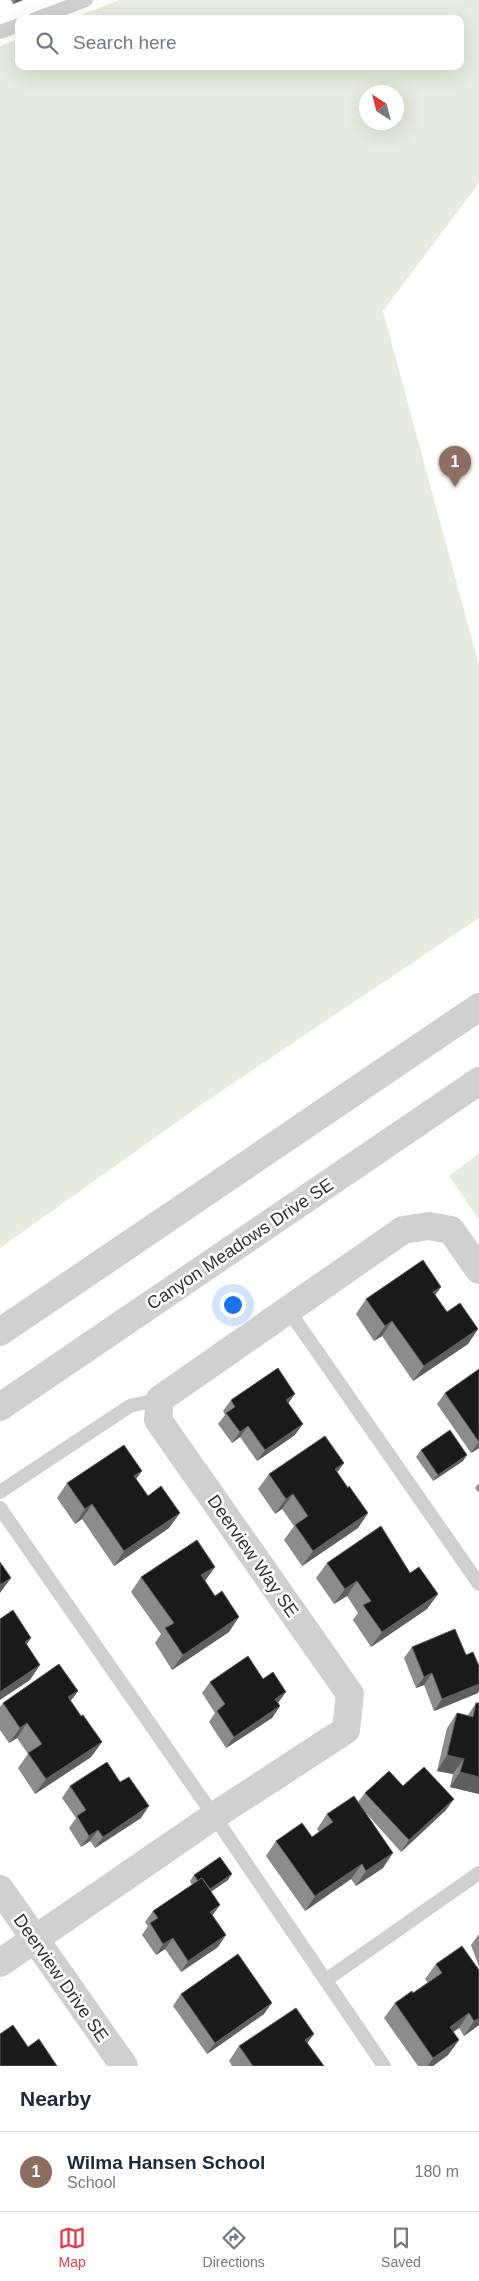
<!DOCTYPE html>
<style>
body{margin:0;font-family:Arial,sans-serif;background:#f2f2f3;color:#1f2937}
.compass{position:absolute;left:359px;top:85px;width:45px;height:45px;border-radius:50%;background:#fff;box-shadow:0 5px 20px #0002;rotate:324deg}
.you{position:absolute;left:232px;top:1304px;width:18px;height:18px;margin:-12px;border:4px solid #fff;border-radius:50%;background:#1a73e8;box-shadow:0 0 0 8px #1a73e833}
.badge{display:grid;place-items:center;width:32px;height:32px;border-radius:50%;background:#e63946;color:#fff;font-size:16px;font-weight:700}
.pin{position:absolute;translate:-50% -41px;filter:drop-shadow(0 1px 2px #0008)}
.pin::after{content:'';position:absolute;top:26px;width:18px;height:15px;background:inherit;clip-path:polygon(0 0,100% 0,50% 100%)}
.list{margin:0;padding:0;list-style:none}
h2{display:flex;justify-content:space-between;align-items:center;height:65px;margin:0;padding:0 20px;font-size:21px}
h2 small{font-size:16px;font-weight:400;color:#747a83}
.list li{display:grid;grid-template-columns:32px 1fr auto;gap:15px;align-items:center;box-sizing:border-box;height:80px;padding:0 20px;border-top:1px solid #e0e1e3}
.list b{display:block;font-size:19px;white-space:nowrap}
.list p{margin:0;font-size:16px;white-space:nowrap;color:#747a83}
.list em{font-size:16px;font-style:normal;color:#747a83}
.icon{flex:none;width:28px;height:28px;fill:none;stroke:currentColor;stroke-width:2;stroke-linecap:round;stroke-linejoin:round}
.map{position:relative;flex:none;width:479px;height:2066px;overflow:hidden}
.search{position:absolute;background:#fff;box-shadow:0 5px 20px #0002;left:15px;right:15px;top:15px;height:55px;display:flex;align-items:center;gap:12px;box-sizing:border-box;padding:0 18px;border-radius:10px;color:#747a83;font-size:19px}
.sheet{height:145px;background:#fff}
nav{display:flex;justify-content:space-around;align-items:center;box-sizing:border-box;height:70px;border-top:1px solid #e0e1e3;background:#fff;font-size:14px;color:#747a83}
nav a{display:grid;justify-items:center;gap:2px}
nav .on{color:#e63946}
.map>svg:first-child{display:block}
.green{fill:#e6ecdf;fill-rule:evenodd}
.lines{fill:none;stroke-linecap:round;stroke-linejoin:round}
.service{stroke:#d0d0d0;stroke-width:14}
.minor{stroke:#d0d0d0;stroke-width:28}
.tertiary{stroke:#d0d0d0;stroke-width:28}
.wall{fill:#8c8c8c}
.shaded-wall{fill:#5f5f5f}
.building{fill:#1a1a1a;stroke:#5f5f5f}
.labels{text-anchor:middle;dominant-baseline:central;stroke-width:5;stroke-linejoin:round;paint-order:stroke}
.street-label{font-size:18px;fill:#333;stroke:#fff}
</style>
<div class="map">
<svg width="479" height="2066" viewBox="0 0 479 2066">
<rect width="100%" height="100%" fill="#fff"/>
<g class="green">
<path d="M119 0H479V183L383 311 479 665V918L201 1105 0 1248V46L19 39V66H460V19H71ZM366 92H396V122H366Z"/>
<path d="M479 1153V1220L449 1176Z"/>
</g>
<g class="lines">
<g class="service">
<path d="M35 19 86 0"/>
<path d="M0 32 19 25"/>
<path d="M289 1311 479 1584"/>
<path d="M0 1492 130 1406 160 1399"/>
<path d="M0 1508 214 1816 384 2066"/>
<path d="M326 1980 479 1873"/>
</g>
<g class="minor">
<path d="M0 1889 124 2066"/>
<path d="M0 1963 214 1816 346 1730 350 1694 158 1420 160 1399 403 1230 429 1226 451 1230 479 1270"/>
</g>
<g class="tertiary">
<path d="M0 1332 479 1007"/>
<path d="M0 1407 479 1081"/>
</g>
</g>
<g class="wall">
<path d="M11 0H23L13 4Z"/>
<path d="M441 1287 435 1295 447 1312 478 1329 468 1344 413 1381 382 1336 374 1341 356 1314 366 1299Z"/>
<path d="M479 1369V1448L471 1453 437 1404 445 1393Z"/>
<path d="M231 1400 289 1404 295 1435 257 1461 240 1437 232 1443 218 1424 225 1415 223 1411Z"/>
<path d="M421 1450 463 1461 433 1481 416 1457Z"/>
<path d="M344 1463 337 1472 348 1488 368 1513 358 1528 302 1566 284 1540 294 1526 282 1509 275 1514 258 1489 269 1474Z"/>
<path d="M136 1479 169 1528 114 1566 82 1519 75 1524 57 1498 67 1483Z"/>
<path d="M479 1483V1493L475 1488Z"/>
<path d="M327 1563 410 1573 438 1594 427 1609 371 1647 353 1620 358 1613 347 1596 334 1604 316 1578Z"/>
<path d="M215 1567 205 1581 229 1632 172 1670 155 1643 161 1634 131 1592 141 1577Z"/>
<path d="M412 1647 466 1655 479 1666V1691L478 1693 434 1711 424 1685 416 1688 404 1658Z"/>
<path d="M210 1682 278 1703 280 1706 272 1718 226 1748 209 1722 215 1713 202 1693Z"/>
<path d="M78 1691 70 1701 81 1716 102 1742 91 1757 35 1794 18 1768 28 1754 17 1738 9 1743 0 1730V1707L3 1703Z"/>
<path d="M476 1703H479V1794L450 1787 453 1774 437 1771 447 1728 457 1713 468 1715Z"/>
<path d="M70 1786 141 1818 95 1848 90 1841 81 1847 69 1828 76 1818 62 1798Z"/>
<path d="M403 1786 446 1810 401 1852 366 1813 383 1868 356 1886 351 1879 305 1911 266 1856 276 1841 312 1837 319 1832 317 1829 327 1814 358 1802 365 1793Z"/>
<path d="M194 1875 228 1880 211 1892 212 1916 218 1947 181 1972 165 1949 156 1955 142 1935 148 1926 145 1922 153 1911 192 1885 190 1881Z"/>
<path d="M479 1934V1967L471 1945Z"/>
<path d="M436 1964 479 1970V2025L464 2036 459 2028 453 2032 459 2040 448 2055 433 2066H418L384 2018 395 2003 413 1993 428 1983 425 1979Z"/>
<path d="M181 1994 264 2014 207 2054 173 2006Z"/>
<path d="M307 2043 324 2066H232L229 2061 239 2046Z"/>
</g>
<g class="shaded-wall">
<path d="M16 0H23L13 4Z"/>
<path d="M441 1287 430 1302 433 1292Z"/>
<path d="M392 1321 382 1336 374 1341 385 1326Z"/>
<path d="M478 1329 468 1344 413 1381 424 1366Z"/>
<path d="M295 1394 287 1405 286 1400Z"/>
<path d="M303 1424 295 1435 257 1461 265 1450Z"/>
<path d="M248 1426 240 1437 232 1443 240 1432Z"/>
<path d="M479 1442V1448L471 1453Z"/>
<path d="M467 1455 463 1461 433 1481 438 1475Z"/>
<path d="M344 1463 333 1478 335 1469Z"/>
<path d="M142 1471 131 1486 134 1476Z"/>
<path d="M293 1494 282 1509 275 1514 286 1499Z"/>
<path d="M92 1504 82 1519 75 1524 85 1509Z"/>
<path d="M180 1513 169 1528 114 1566 124 1551Z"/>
<path d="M368 1513 358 1528 302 1566 313 1551Z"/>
<path d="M215 1567 204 1582 201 1575Z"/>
<path d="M11 1578 0 1593V1585Z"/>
<path d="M357 1581 347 1596 334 1604 345 1589Z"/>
<path d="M438 1594 427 1609 371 1647 382 1632Z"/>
<path d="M239 1617 229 1632 172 1670 183 1655Z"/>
<path d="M31 1638 21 1653 25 1642Z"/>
<path d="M40 1665 30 1680 0 1700V1692Z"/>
<path d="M432 1673 424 1685 416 1688 424 1677Z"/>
<path d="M479 1684V1691L478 1693 434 1711 442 1699Z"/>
<path d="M78 1691 67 1706 68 1697Z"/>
<path d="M286 1692 278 1703 275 1699Z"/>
<path d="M280 1706 272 1718 226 1748 234 1737Z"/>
<path d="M27 1723 17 1738 9 1743 20 1728Z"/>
<path d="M102 1742 91 1757 35 1794 46 1779Z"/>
<path d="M447 1755 464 1759 453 1774 437 1771Z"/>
<path d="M460 1772 479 1777V1794L450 1787Z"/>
<path d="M454 1799 446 1810 401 1852 409 1840Z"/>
<path d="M149 1806 141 1818 95 1848 103 1837Z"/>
<path d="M98 1830 90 1841 81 1847 89 1836Z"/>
<path d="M393 1853 383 1868 356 1886 366 1871Z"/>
<path d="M362 1864 351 1879 305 1911 315 1896Z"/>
<path d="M232 1874 228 1880 201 1898 206 1892Z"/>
<path d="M220 1905 212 1916 210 1912Z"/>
<path d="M226 1935 218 1947 181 1972 188 1961Z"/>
<path d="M173 1938 165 1949 156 1955 163 1944Z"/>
<path d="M272 2003 264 2014 207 2054 215 2043Z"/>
<path d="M469 2013 459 2028 439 2042 450 2027Z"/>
<path d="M479 2018V2025L464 2036 474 2021Z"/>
<path d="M314 2034 303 2049 305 2040Z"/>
<path d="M459 2040 448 2055 433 2066H428L433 2058Z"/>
</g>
<g class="building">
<path d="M423 1260 441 1287 433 1292 447 1312 460 1303 478 1329 424 1366 392 1321 385 1326 366 1299Z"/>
<path d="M278 1368 295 1394 286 1400 303 1424 265 1450 248 1426 240 1432 226 1413 235 1407 231 1400Z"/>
<path d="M479 1369V1442L445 1393Z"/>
<path d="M450 1430 467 1455 438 1475 421 1450Z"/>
<path d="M325 1436 344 1463 335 1469 348 1488 349 1486 368 1513 313 1551 295 1525 308 1516 293 1494 286 1499 269 1474Z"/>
<path d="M124 1445 142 1471 134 1476 148 1496 161 1486 180 1513 124 1551 92 1504 85 1509 67 1483Z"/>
<path d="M381 1526 410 1573 419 1567 438 1594 382 1632 363 1605 371 1601 357 1581 345 1589 327 1563Z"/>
<path d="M197 1540 215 1567 201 1575 215 1596 222 1591 239 1617 183 1655 165 1628 174 1623 141 1577Z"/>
<path d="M0 1562 11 1578 0 1585Z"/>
<path d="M13 1610 31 1638 25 1642 40 1665 0 1692V1619Z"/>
<path d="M455 1629 466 1655 473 1652 479 1666V1684L442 1699 432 1673 424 1677 412 1647Z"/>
<path d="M248 1656 263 1679 273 1672 286 1692 275 1699 280 1706 234 1737 217 1711 225 1704 210 1682Z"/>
<path d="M59 1664 78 1691 68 1697 81 1716 83 1715 102 1742 46 1779 28 1753 42 1744 27 1723 20 1728 3 1703Z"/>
<path d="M476 1703H479V1777L460 1772 464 1759 447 1755 457 1713 473 1717Z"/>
<path d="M107 1762 120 1782 129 1777 149 1806 103 1837 98 1830 89 1836 77 1816 86 1810 70 1786Z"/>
<path d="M424 1767 454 1799 409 1840 365 1793 389 1771 403 1786Z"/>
<path d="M354 1796 393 1853 366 1871 362 1864 315 1896 276 1841 302 1823 312 1837 333 1822 327 1814Z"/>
<path d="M220 1857 232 1874 210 1889 202 1878 198 1881 194 1875Z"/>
<path d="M202 1878 220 1905 210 1912 226 1935 188 1961 173 1938 163 1944 150 1923 158 1918 153 1911Z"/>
<path d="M462 1946 479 1970V2018L474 2021 469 2013 450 2027 459 2040 433 2058 395 2003 412 1991 413 1993 442 1973 436 1964Z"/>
<path d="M238 1954 272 2003 215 2043 181 1994Z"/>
<path d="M296 2008 314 2034 305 2040 324 2066H253L239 2046Z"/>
<path d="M13 2025 28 2047 39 2039 57 2066H0V2034Z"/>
</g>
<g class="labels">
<g class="street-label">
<text transform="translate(240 1244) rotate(-34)">Canyon Meadows Drive SE</text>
<text transform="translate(253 1556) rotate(55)">Deerview Way SE</text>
<text transform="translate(61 1978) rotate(55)">Deerview Drive SE</text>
</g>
</g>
</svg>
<svg class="compass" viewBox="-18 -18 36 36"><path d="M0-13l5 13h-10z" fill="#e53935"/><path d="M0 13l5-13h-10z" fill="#747a83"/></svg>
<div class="you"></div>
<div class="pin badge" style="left:455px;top:487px;background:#8d6e63">1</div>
<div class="search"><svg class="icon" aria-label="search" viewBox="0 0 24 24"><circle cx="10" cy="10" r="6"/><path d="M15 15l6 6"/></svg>Search here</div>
</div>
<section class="sheet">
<h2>Nearby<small></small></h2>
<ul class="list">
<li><span class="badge" style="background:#8d6e63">1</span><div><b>Wilma Hansen School</b><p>School</p></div><em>180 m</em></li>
</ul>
</section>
<nav>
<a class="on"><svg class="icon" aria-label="map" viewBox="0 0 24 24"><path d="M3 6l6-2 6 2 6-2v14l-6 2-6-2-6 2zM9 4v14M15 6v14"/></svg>Map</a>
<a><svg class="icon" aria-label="directions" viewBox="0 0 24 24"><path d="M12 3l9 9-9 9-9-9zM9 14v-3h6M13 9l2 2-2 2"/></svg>Directions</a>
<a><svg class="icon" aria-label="saved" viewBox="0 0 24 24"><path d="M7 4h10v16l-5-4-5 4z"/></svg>Saved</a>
</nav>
